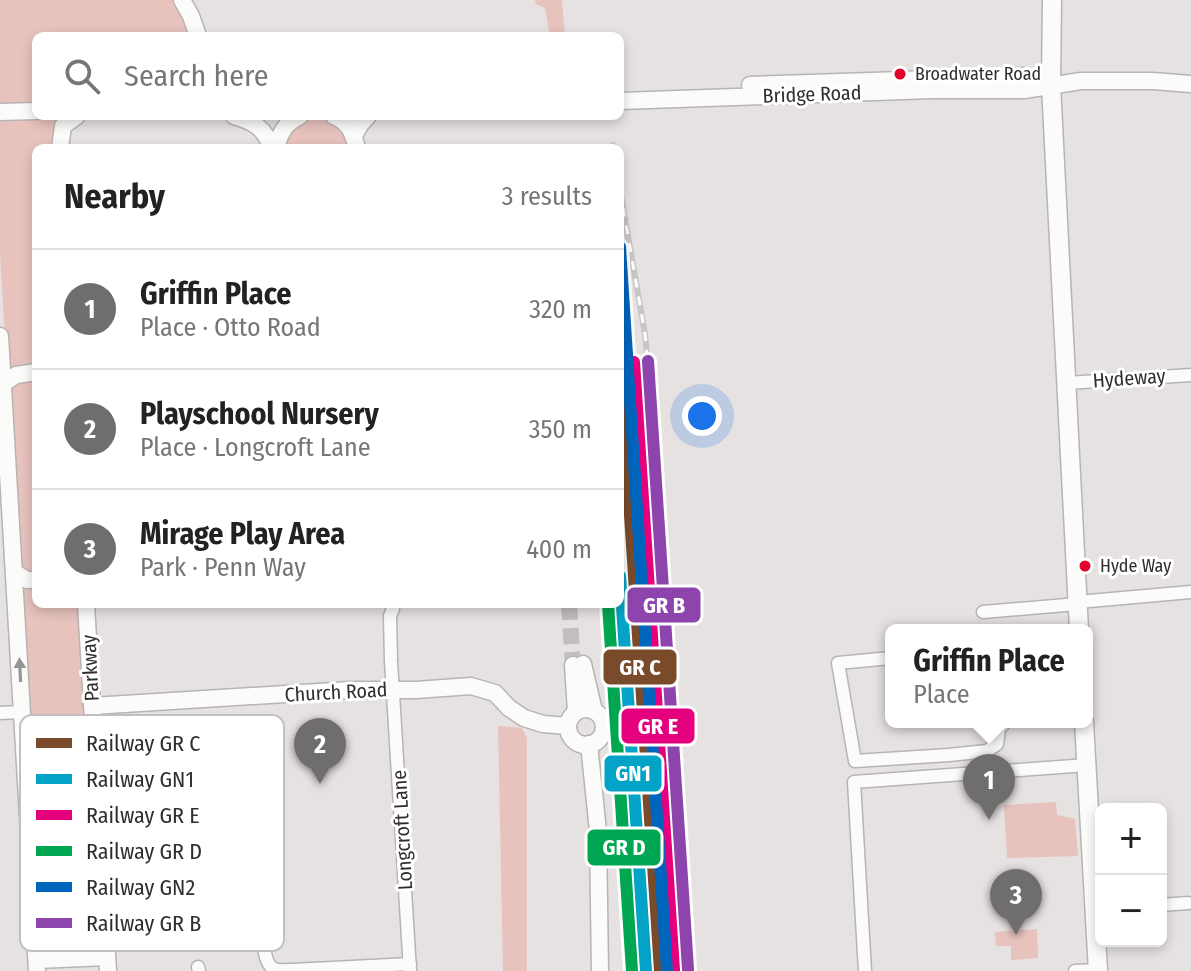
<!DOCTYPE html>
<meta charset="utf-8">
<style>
body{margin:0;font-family:"Fira Sans Condensed",sans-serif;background:#f6f6f6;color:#222}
.controls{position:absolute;right:24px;bottom:24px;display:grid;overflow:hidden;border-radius:12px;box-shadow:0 4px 12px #0003}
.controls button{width:72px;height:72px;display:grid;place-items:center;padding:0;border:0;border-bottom:2px solid #e0e0e0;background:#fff;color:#222;font:40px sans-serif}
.you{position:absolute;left:702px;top:416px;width:28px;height:28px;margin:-20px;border:6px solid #fff;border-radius:50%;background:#1a73e8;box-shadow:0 0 0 12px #1a73e833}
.badge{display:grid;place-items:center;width:52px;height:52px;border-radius:50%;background:#706d6d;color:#fff;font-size:26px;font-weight:700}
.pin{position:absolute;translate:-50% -66px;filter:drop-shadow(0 2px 4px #0008)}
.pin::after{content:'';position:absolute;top:42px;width:28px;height:24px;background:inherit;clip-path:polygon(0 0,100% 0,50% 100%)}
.popup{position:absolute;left:885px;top:624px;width:208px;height:104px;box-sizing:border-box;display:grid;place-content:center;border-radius:12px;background:#fff;filter:drop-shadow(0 2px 6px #0005);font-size:26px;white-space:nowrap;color:#767676}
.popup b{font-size:30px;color:#222}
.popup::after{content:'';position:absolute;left:50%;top:100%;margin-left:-16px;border:16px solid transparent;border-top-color:#fff}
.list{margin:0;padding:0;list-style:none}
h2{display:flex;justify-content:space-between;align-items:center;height:104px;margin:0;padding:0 32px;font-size:34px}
h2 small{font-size:26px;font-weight:400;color:#767676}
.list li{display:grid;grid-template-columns:52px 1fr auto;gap:24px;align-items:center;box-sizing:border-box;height:120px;padding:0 32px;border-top:2px solid #e0e0e0}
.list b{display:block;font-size:30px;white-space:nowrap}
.list p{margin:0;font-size:26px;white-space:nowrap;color:#767676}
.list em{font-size:26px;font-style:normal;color:#767676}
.icon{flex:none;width:44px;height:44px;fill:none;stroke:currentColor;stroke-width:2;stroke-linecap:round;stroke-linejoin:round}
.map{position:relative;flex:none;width:1191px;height:971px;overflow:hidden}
.search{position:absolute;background:#fff;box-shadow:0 4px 12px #0003;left:32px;top:32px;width:592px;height:88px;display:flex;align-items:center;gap:20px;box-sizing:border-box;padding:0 28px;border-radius:12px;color:#767676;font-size:30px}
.panel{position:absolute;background:#fff;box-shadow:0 4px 12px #0003;left:32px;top:144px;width:592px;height:464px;border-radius:12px}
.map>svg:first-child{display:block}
.green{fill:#e8c3be}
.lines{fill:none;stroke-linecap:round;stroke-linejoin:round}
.secondary-tunnel{stroke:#c2bebd;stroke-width:16;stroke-dasharray:16 8;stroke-linecap:butt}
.street-casing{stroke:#b7b4b3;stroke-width:15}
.secondary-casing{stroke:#b7b4b3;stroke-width:19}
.primary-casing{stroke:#b7b4b3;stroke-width:21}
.street{stroke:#fbfbfa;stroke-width:12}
.secondary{stroke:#fbfbfa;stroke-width:16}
.primary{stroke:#fbfbfa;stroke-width:18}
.rail-casing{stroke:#c7c7c7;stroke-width:6}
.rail{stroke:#fff;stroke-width:3;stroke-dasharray:9;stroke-linecap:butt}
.rail-1-casing{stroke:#fff;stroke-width:18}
.rail-2-casing{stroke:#fff;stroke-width:18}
.rail-3-casing{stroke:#fff;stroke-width:18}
.rail-4-casing{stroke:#fff;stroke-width:18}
.rail-5-casing{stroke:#fff;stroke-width:18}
.rail-6-casing{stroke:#fff;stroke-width:18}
.rail-1{stroke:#7a4b2a;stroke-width:12}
.rail-2{stroke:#02a3c6;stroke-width:12}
.rail-3{stroke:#e5007d;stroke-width:12}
.rail-4{stroke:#00a651;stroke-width:12}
.rail-5{stroke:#0065bd;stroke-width:12}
.rail-6{stroke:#8e44ad;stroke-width:12}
.oneway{fill:#969494}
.bus-dot{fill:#e4002b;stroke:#fff;stroke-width:3}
.labels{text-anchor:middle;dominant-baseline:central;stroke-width:6;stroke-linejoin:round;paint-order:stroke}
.bus-label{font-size:18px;fill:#312e2e;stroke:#fff;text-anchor:start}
.street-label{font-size:20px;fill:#312e2e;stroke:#fff}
.key{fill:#fff;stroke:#c1c0c0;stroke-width:2}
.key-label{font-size:22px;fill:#312e2e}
.line-badge{stroke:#fff;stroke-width:3}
.badge-label{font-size:22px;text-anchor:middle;font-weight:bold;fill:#fff}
</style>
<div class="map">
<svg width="1191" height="971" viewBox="0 0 1191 971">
<rect width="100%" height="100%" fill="#e6e2e1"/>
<g class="green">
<path d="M0 0H175L192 36H36V105L0 106Z"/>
<path d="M535 0H562L565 36H550L545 8 536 4Z"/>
<path d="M64 118 55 148H36V369L7 372 0 252V119Z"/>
<path d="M323 118 338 122 352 148H282C292 126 299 120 323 118Z"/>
<path d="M36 376V576L19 568 8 392 11 383Z"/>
<path d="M19 582 36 584V604H83L102 944 98 950 46 953 43 949Z"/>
<path d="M498 726 522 728 527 738V971H503Z"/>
<path d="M220 737 224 805 163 808 161 780 108 784 105 746 159 742V745L173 744V741Z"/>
<path d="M1056 802 1057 815 1075 819 1078 856 1007 858 1004 805Z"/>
<path d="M1037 929 1038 958 1011 960V946H996L995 932Z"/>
</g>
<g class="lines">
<path class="secondary-tunnel" d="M569 604 573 665"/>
<g class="street-casing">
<g id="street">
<path d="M1067 383 1191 375"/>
<path d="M1078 602 1191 592"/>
<path d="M391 604 393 609 390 616 391 661 410 971"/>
<path d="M983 612 1078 604"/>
<path d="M891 658 838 663 855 761 949 755 987 751 997 744 999 729 1005 722"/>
<path d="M0 713 22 712"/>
<path d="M104 878 232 870C240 870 251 869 256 876 269 894 255 960 274 969 279 971 288 970 293 970L410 964"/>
<path d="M1161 905 1188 903"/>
<path d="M198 967 199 971"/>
<path d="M865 971 854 782 1087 765"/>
<path d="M1075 971 1098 970"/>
</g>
</g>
<g class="secondary-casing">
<g id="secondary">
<path d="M182 0 191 16 198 36"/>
<path d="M750 85 1023 76 1050 85"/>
<path d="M620 101 931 90H1024L1081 81H1153L1191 84"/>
<path d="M0 112 36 111"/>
<path d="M234 116C253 121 266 129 271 148"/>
<path d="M334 116C349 122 353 133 357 148"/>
<path d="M354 136 360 125 368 116"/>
<path d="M60 148 63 126 77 116"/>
<path d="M276 148C280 133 285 123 300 116"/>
<path d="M0 336 37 971"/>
<path d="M3 384 16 375 36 372"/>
<path d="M14 572 27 580H36"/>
<path d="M86 604 108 971"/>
<path d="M583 664 594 711"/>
<path d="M573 665 576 712"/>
<path d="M92 706 349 690H416L471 686 495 693 509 708 524 718 543 724 568 726"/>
<circle cx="586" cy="727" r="18"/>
<path d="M589 744 598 831 600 971"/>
<path d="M37 960 107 957"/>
</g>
</g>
<g class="primary-casing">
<g id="primary">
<path d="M1052 0 1051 85 1079 630"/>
<path d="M1084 722 1098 971"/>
</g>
</g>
<use href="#street" class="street"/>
<use href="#secondary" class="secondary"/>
<use href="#primary" class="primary"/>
<g class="rail-casing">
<g id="rail">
<path d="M613 145 614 148"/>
<path d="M620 190 645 334 652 409 661 557 663 611 658 828"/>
<path d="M662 815 672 971"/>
</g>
</g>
<use href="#rail" class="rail"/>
<g class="rail-1-casing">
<path id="rail-1" d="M620 363 660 971"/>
</g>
<g class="rail-2-casing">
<path id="rail-2" d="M620 576 646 971"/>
</g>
<g class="rail-3-casing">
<path id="rail-3" d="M634 362 674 970"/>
</g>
<g class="rail-4-casing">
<path id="rail-4" d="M608 604 632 971"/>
</g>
<g class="rail-5-casing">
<path id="rail-5" d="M620 247 667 971"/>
</g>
<g class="rail-6-casing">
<path id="rail-6" d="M648 361 688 969"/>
</g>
<use href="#rail-1" class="rail-1"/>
<use href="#rail-2" class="rail-2"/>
<use href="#rail-3" class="rail-3"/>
<use href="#rail-4" class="rail-4"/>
<use href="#rail-5" class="rail-5"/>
<use href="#rail-6" class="rail-6"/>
</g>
<defs><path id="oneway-solid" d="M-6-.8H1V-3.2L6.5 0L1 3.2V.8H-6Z" transform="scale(2)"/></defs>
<use class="oneway" href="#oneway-solid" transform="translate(20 670) rotate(-93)"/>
<g class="bus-dot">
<circle cx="900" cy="74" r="7"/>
<circle cx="1085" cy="566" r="7"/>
</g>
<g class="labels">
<g class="bus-label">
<text x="915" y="74">Broadwater Road</text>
<text x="1100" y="566">Hyde Way</text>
</g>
<g class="street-label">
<text transform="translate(812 94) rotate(-2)">Bridge Road</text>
<text transform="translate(1129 378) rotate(-4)">Hydeway</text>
<text transform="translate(90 668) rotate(-93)">Parkway</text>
<text transform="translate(336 692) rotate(-3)">Church Road</text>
<text transform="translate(402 830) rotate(-93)">Longcroft Lane</text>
</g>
</g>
<rect x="20" y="715" width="264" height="236" rx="12" class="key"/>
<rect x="36" y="738" width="36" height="10" fill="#7a4b2a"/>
<rect x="36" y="774" width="36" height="10" fill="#02a3c6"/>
<rect x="36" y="810" width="36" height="10" fill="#e5007d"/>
<rect x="36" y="846" width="36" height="10" fill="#00a651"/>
<rect x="36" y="882" width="36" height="10" fill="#0065bd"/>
<rect x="36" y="918" width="36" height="10" fill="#8e44ad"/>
<g class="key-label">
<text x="86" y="751">Railway GR C</text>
<text x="86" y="787">Railway GN1</text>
<text x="86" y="823">Railway GR E</text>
<text x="86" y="859">Railway GR D</text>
<text x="86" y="895">Railway GN2</text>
<text x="86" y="931">Railway GR B</text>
</g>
<g class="line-badge">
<rect x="626" y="586" width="76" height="38" rx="8" fill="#8e44ad"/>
<rect x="602" y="648" width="76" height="38" rx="8" fill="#7a4b2a"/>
<rect x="620" y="707" width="76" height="38" rx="8" fill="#e5007d"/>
<rect x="603" y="754" width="60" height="39" rx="8" fill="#02a3c6"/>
<rect x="586" y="828" width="76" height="39" rx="8" fill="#00a651"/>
</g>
<g class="badge-label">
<text x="664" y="613">GR B</text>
<text x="640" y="675">GR C</text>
<text x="658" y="734">GR E</text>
<text x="633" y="781">GN1</text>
<text x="624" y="855">GR D</text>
</g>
</svg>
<div class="controls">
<button>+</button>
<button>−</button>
</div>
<div class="you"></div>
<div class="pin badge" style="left:989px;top:820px">1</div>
<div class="popup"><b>Griffin Place</b>Place</div>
<div class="pin badge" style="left:320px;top:784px">2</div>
<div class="pin badge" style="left:1016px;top:935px">3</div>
<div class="search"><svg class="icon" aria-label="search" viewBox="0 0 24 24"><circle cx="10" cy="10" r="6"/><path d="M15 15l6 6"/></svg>Search here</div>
<section class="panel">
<h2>Nearby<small>3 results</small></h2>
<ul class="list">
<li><span class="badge">1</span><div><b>Griffin Place</b><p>Place · Otto Road</p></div><em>320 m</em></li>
<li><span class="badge">2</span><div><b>Playschool Nursery</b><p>Place · Longcroft Lane</p></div><em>350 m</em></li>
<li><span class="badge">3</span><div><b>Mirage Play Area</b><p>Park · Penn Way</p></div><em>400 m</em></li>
</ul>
</section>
</div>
